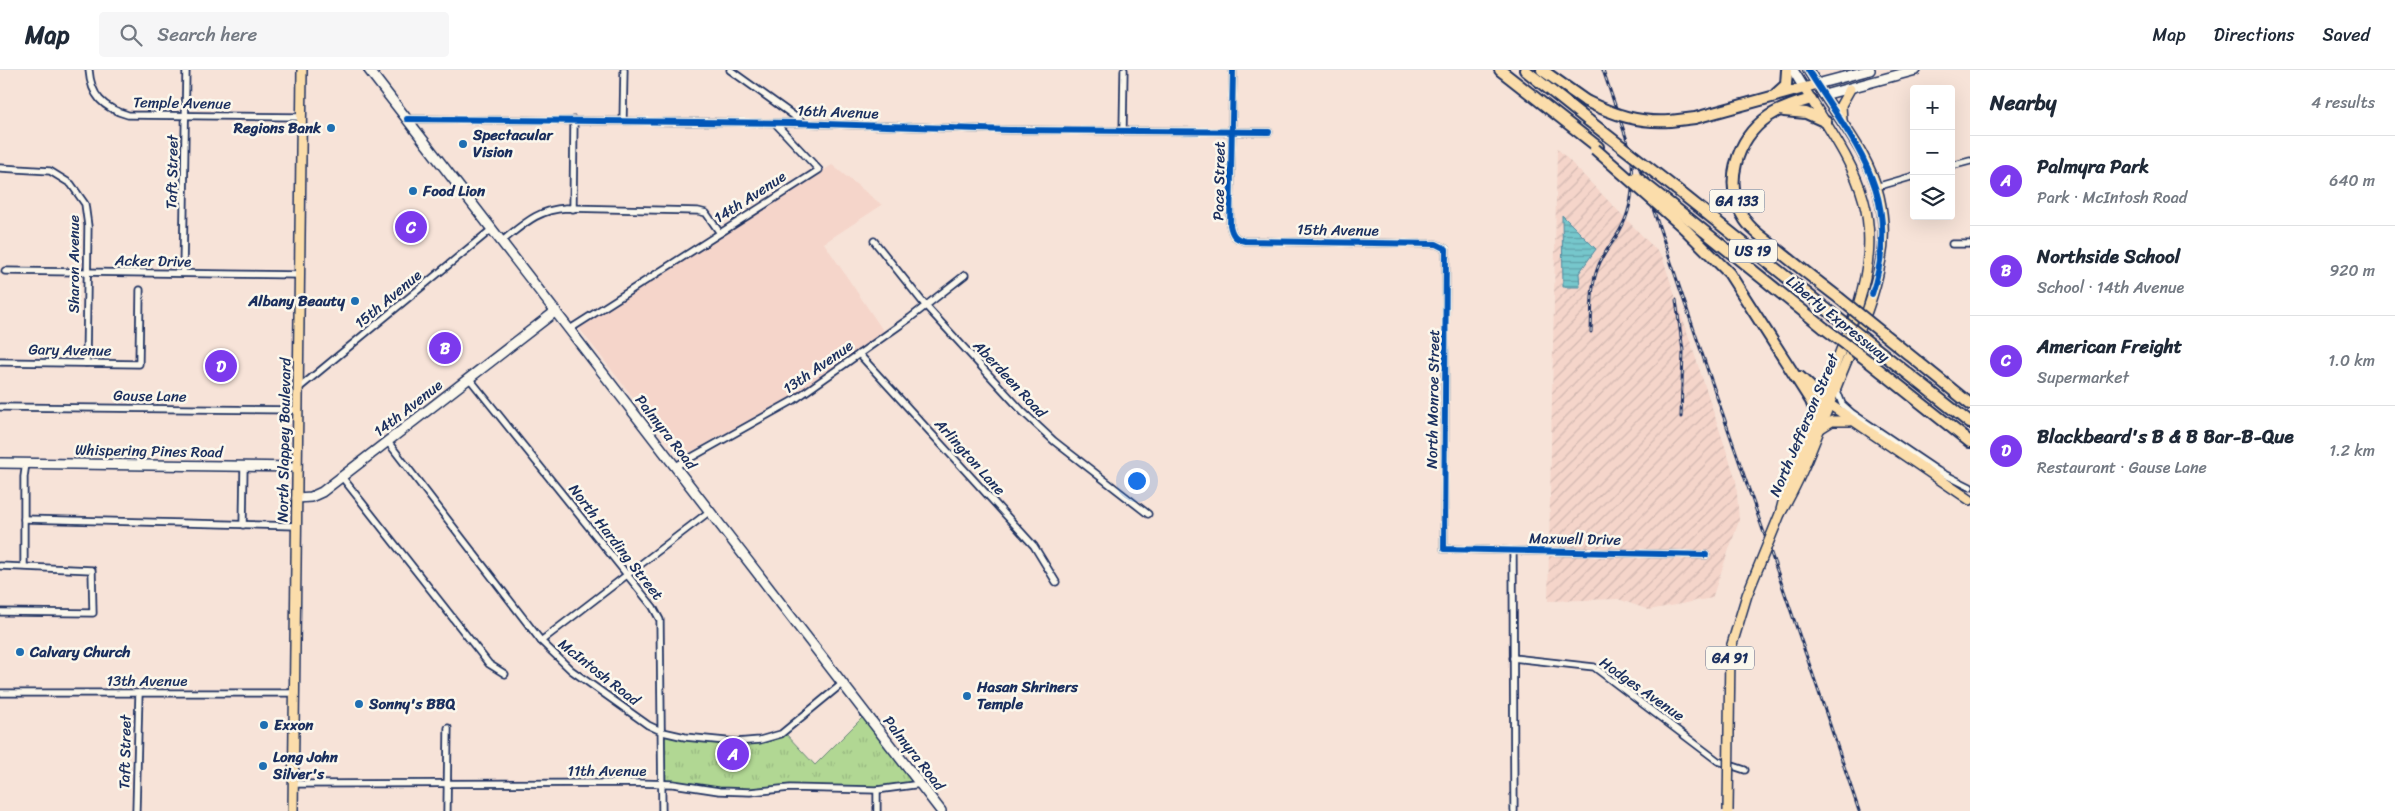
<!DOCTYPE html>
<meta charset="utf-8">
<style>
body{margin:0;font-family:Sriracha,sans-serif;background:#f6f6f7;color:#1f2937}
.controls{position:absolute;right:15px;top:15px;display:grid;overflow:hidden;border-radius:5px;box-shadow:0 5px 20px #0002}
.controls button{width:45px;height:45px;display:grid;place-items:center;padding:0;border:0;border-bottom:1px solid #e0e1e3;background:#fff;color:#1f2937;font:25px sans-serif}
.you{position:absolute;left:1136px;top:410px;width:18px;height:18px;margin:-12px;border:4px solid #fff;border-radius:50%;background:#1a73e8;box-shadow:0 0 0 8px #1a73e833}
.badge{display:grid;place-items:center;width:32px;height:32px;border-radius:50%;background:#7c3aed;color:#fff;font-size:16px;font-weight:700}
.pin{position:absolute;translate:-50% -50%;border:2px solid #fff;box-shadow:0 1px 5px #0006}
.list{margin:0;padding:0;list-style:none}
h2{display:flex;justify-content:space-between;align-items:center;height:65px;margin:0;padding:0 20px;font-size:21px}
h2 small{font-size:16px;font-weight:400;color:#747a83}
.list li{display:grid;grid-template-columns:32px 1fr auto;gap:15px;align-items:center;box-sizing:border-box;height:90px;padding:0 20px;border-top:1px solid #e0e1e3}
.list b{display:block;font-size:19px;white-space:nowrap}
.list p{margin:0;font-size:16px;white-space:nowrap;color:#747a83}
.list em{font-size:16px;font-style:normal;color:#747a83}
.icon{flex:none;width:28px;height:28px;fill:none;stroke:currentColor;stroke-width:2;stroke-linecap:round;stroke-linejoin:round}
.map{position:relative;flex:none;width:1970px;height:741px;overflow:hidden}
header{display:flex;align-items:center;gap:30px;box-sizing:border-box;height:70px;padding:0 25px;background:#fff;border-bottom:1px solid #e0e1e3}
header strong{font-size:24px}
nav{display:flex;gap:28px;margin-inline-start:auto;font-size:18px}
.search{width:350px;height:45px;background:#f6f6f7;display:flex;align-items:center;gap:12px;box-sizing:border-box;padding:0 18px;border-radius:5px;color:#747a83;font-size:19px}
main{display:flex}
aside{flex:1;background:#fff}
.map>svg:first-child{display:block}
.built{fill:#f5d5ca}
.industrial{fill:url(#industrial-furrows)}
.park{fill:url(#park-tufts);stroke:#668378}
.water{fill:url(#water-rules);stroke:#528aa0}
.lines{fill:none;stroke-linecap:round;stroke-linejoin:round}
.street-casing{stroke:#1b2f5e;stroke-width:9}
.secondary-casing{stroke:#1b2f5e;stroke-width:12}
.primary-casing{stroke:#1b2f5e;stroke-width:12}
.highway-casing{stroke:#1b2f5e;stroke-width:14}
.street{stroke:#fbf7ec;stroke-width:5.5}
.secondary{stroke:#fbf7ec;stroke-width:9}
.primary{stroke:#fbddab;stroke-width:9}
.highway{stroke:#fbddab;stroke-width:10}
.rail-casing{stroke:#1b2f5e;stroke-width:3}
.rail{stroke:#fbf7ec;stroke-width:1;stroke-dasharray:4;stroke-linecap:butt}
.primary-bridge-casing{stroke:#1b2f5e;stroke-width:12;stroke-linecap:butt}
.highway-bridge-casing{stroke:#1b2f5e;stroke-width:14;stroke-linecap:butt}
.primary-bridge{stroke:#fbddab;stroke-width:9}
.highway-bridge{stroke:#fbddab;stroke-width:10}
.cycleway-casing{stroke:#fbf7ec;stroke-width:9}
.cycleway{stroke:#0057b8;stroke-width:6}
.poi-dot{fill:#1f6fb2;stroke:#fbf7ec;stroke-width:2}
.labels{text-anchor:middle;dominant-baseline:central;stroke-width:5;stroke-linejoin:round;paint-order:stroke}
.shield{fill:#fbf7ec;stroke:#5e6b89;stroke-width:1}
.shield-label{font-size:14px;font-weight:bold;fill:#1b2f5e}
.street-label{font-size:15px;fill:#1b2f5e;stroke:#fbf7ec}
.poi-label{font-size:15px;font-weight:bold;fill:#1b2f5e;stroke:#fbf7ec;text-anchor:start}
</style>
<header>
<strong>Map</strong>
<div class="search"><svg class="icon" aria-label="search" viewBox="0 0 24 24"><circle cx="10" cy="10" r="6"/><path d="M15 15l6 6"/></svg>Search here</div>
<nav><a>Map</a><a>Directions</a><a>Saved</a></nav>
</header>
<main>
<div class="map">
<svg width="1970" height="741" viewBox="0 0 1970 741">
<defs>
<pattern id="industrial-furrows" width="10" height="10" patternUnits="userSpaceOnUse" patternTransform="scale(1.25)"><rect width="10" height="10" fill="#f5d5ca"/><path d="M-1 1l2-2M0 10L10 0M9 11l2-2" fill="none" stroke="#d1b7b0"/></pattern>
<pattern id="park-tufts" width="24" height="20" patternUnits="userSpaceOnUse" patternTransform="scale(1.25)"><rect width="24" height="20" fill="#b1d793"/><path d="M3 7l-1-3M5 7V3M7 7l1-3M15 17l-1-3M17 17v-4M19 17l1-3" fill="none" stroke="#98b981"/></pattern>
<pattern id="water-rules" width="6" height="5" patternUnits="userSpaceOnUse" patternTransform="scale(1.25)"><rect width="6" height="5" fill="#76c7cc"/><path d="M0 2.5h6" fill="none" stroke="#60a2a9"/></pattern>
</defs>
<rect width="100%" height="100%" fill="#f7e3d8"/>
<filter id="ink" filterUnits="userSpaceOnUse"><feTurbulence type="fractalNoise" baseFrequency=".02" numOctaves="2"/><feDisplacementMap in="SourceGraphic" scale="10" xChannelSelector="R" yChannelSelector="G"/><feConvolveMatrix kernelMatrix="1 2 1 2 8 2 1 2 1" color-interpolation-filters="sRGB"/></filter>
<g filter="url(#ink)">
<path class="built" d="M832 95 882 135 824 173 884 262 795 324 680 388 579 258Z"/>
<path class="industrial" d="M1557 78 1662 186 1736 410 1739 451 1712 528 1649 540 1618 529 1548 531Z"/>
<path class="park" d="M866 644 920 713 883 719 728 720 663 713 661 662 735 673 785 663 815 695Z"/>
<path class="water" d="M1562 145 1596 179 1579 203 1580 217H1563Z"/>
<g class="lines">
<g class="street-casing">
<g id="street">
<path d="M89 0C91 26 103 38 128 45L302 47"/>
<path d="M730 0 804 53"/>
<path d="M1233 0 1230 155C1232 165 1235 169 1245 171L1436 174 1446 179 1444 479 1706 485"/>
<path d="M407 49 795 53 1009 60 1269 62"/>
<path d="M623 51 624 0"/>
<path d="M1123 59 1124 0"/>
<path d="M1951 96 1970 91"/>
<path d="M0 98 50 101 71 114 85 134 88 156 86 293"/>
<path d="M1876 117 1914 106"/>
<path d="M573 139 574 50"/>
<path d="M502 171C524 154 537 140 566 138L698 141 706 143 720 163"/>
<path d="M874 171 925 235 1023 342 1054 371 1148 444"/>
<path d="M1952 174H1970"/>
<path d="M5 201 300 205"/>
<path d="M183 203 186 0"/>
<path d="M570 259 819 100 775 53"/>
<path d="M859 284 1034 476 1056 512"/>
<path d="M0 292 139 294 140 220"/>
<path d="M469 308 653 537 660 550 662 741"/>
<path d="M299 318 492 159"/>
<path d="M1836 318 1842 334 1852 343 1938 401 1970 417"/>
<path d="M0 337 299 340"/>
<path d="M388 372 541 571 571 600 648 655 663 662 685 667 736 672 760 670 781 664 843 613"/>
<path d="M676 396 794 330 910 248 965 205"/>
<path d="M342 407 489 594 505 604"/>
<path d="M24 449 297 456"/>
<path d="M243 455 244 396"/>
<path d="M1513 481 1514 741"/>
<path d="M0 496 92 500 93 543 0 542"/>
<path d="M24 496V407L26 393"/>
<path d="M541 571 710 441"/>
<path d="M1513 588 1594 597 1718 691 1745 700"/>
<path d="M0 623H294"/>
<path d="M293 714 634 713 673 714 719 721 750 722 790 718 877 720 921 714"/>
<path d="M877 720V741"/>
<path d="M136 741 139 623"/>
<path d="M447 741 448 658"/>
</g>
</g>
<g class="secondary-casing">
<g id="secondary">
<path d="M369 0 941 741"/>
<path d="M1793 0 1804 18"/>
<path d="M1808 0 1817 14 1870 0"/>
<path d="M1824 25 1916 0"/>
<path d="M0 393 297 397"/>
<path d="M297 428 311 427 322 422 556 241"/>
</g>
</g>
<g class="primary-casing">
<g id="primary">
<path d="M1817 14C1839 50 1869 84 1879 126 1884 148 1885 172 1880 194 1873 236 1852 276 1837 315 1819 359 1804 404 1780 444L1786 421 1857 239C1888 138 1854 99 1804 18Z"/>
<path d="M1842 51 1841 35 1850 19"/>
<path d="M1826 332 1970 430"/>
<path d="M1821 358 1832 351H1850"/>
<path d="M293 741 302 0"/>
</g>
</g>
<g class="highway-casing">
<g id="highway">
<path d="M1500 0 1598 77"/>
<path d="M1525 0 1589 51"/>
<path d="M1542 0 1586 31"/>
<path d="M1776 24 1786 15 1787 0"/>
<path d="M1811 29C1797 33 1781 38 1769 46 1736 69 1722 115 1745 150 1752 161 1764 168 1773 176 1795 194 1817 211 1839 228"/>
<path d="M1784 41 1806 43 1826 52"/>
<path d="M1670 51 1695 48 1804 18"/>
<path d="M1676 119 1830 242"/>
<path d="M1689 149 1824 258"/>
<path d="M1683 157 1729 203 1811 331 1816 344"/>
<path d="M1881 262 1970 334"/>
<path d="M1873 276 1970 353"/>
<path d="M1868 291 1970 372"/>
<path d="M1800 307 1822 328"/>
</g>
</g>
<use href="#street" class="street"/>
<use href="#secondary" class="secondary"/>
<use href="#primary" class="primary"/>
<use href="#highway" class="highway"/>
<g class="rail-casing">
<g id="rail">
<path d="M1603 0 1628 73 1637 90C1708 308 1787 524 1859 741"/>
<path d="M1676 230 1683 281 1681 347"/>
<path d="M1591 262C1592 240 1590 217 1598 197 1603 183 1613 173 1620 160 1632 139 1634 117 1632 93"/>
</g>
</g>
<use href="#rail" class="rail"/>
<g class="primary-bridge-casing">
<path id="primary-bridge" d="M1728 741 1730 581 1747 525 1780 444"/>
</g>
<g class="highway-bridge-casing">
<g id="highway-bridge">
<path d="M1586 31C1614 45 1639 53 1670 51"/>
<path d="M1589 51 1676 119"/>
<path d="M1595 79 1683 157"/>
<path d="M1636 107 1689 149"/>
<path d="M1839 228 1881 262"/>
<path d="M1830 242 1873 276"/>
<path d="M1824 258 1868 291"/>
</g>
</g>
<use href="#primary-bridge" class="primary-bridge"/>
<use href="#highway-bridge" class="highway-bridge"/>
<g class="cycleway-casing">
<g id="cycleway">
<path d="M1233 0 1230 155C1232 165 1235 169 1245 171L1436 174 1446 179 1444 479 1706 485"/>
<path d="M1808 0C1857 78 1904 126 1872 224"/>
<path d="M407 49 795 53 1009 60 1269 62"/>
</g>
</g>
<use href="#cycleway" class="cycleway"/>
</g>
</g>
<g class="poi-dot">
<circle cx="331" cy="58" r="5"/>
<circle cx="463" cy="74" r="5"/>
<circle cx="413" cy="121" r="5"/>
<circle cx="355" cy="231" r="5"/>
<circle cx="20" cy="582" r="5"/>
<circle cx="967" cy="626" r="5"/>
<circle cx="359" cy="634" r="5"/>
<circle cx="264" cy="655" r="5"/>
<circle cx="263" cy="696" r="5"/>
</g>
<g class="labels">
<g class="shield">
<rect x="1709.5" y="119.5" width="55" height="23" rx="4"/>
<rect x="1729" y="169.5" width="48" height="23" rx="4"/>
<rect x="1706" y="576.5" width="48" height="23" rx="4"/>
</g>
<g class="shield-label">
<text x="1737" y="131">GA 133</text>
<text x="1753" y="181">US 19</text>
<text x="1730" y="588">GA 91</text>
</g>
<g class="street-label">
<text transform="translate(182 33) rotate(1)">Temple Avenue</text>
<text transform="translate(838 42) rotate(2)">16th Avenue</text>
<text transform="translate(172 102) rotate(-89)">Taft Street</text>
<text transform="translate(1219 111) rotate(-89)">Pace Street</text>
<text transform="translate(750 127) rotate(-33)">14th Avenue</text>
<text transform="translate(1338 160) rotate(1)">15th Avenue</text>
<text transform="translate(153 191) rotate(1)">Acker Drive</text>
<text transform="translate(74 194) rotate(-90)">Sharon Avenue</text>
<text transform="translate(388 229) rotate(-40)">15th Avenue</text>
<text transform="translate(1838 249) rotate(39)">Liberty Expressway</text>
<text transform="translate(70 280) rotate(1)">Gary Avenue</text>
<text transform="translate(818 297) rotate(-35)">13th Avenue</text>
<text transform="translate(1010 309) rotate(47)">Aberdeen Road</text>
<text transform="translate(150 326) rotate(1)">Gause Lane</text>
<text transform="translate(1433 329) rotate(-89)">North Monroe Street</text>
<text transform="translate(408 338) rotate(-38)">14th Avenue</text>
<text transform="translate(1804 355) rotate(-67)">North Jefferson Street</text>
<text transform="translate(666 362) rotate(52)">Palmyra Road</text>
<text transform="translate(284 370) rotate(-89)">North Slappey Boulevard</text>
<text transform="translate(149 381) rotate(1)">Whispering Pines Road</text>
<text transform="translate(970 387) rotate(48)">Arlington Lane</text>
<text transform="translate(1575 469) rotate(1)">Maxwell Drive</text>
<text transform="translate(616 472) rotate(52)">North Harding Street</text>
<text transform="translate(599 602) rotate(38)">McIntosh Road</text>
<text x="147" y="611">13th Avenue</text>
<text transform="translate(1642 619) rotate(35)">Hodges Avenue</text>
<text transform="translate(125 682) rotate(-89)">Taft Street</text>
<text transform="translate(914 683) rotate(52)">Palmyra Road</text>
<text x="607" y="701">11th Avenue</text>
</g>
<g class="poi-label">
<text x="321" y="58" text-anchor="end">Regions Bank</text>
<text x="473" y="65">Spectacular<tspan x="473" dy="17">Vision</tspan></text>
<text x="423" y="121">Food Lion</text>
<text x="345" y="231" text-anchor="end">Albany Beauty</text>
<text x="30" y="582">Calvary Church</text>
<text x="977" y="617">Hasan Shriners<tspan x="977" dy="17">Temple</tspan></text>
<text x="369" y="634">Sonny's BBQ</text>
<text x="274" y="655">Exxon</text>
<text x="273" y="687">Long John<tspan x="273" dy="17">Silver's</tspan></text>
</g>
</g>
</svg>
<div class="controls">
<button>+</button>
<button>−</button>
<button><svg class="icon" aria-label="layers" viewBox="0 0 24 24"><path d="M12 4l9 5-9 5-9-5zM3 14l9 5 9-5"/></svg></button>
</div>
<div class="you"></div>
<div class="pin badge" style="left:733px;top:684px">A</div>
<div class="pin badge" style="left:445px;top:278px">B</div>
<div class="pin badge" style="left:411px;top:157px">C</div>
<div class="pin badge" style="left:221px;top:296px">D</div>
</div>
<aside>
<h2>Nearby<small>4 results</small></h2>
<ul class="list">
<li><span class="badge">A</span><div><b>Palmyra Park</b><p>Park · McIntosh Road</p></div><em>640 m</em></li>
<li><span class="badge">B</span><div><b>Northside School</b><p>School · 14th Avenue</p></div><em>920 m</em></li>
<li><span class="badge">C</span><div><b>American Freight</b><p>Supermarket</p></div><em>1.0 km</em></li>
<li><span class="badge">D</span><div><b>Blackbeard's B &amp; B Bar-B-Que</b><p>Restaurant · Gause Lane</p></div><em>1.2 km</em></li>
</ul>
</aside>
</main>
